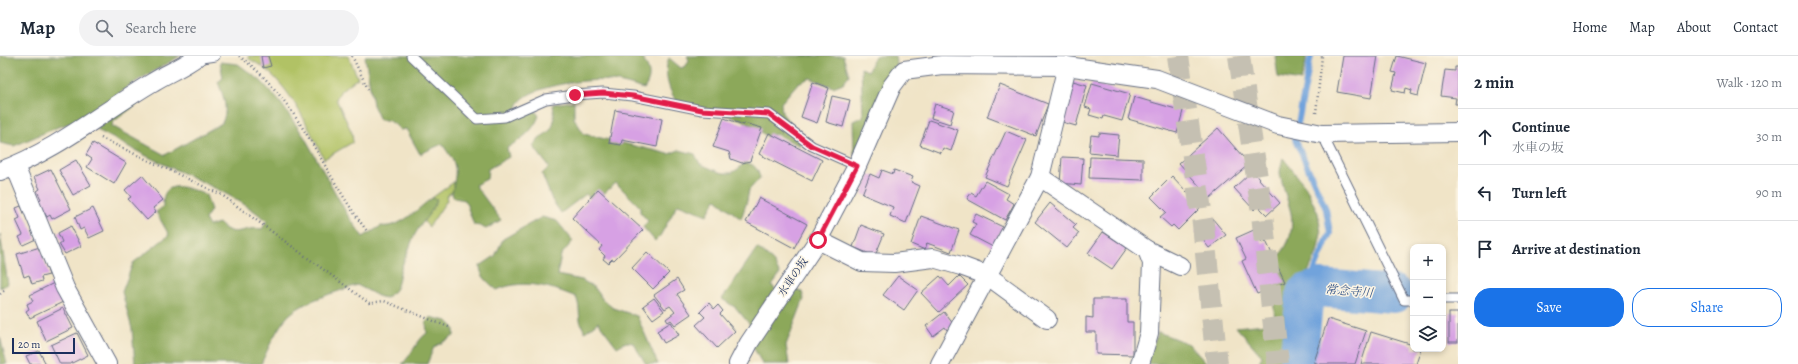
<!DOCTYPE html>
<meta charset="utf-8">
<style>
body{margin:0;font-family:Alegreya,"Noto Serif JP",serif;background:#f2f2f3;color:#1f2937}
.controls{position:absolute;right:12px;bottom:12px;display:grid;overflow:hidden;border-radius:8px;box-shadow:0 2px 6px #0003}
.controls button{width:36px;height:36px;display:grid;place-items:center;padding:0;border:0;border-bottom:1px solid #e0e1e3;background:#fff;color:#1f2937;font:20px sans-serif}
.scale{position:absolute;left:12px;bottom:10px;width:63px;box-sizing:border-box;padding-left:4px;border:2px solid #1b2f5e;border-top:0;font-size:11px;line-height:14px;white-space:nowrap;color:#1b2f5e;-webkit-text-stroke:3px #fcf5e5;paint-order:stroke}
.stop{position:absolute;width:12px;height:12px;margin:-9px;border:3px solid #e11d48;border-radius:50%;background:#fff}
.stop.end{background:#e11d48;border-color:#fff;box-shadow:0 1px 4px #0008}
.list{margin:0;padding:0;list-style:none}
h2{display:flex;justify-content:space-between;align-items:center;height:52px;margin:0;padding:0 16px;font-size:17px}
h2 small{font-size:13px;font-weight:400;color:#747a83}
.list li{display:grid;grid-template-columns:26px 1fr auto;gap:12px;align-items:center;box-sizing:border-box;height:56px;padding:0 16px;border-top:1px solid #e0e1e3}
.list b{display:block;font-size:15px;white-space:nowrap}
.list p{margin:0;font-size:13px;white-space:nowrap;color:#747a83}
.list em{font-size:13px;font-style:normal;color:#747a83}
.actions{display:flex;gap:8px;padding:12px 16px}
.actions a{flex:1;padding:9px 0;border:1px solid #1a73e8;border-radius:16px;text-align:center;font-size:14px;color:#1a73e8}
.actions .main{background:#1a73e8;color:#fff}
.icon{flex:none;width:22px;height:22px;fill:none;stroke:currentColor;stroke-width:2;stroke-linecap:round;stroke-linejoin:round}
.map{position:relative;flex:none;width:1458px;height:308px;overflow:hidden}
header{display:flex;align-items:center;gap:24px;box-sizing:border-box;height:56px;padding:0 20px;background:#fff;border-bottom:1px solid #e0e1e3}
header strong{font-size:19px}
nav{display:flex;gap:22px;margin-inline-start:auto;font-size:14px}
.search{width:280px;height:36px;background:#f2f2f3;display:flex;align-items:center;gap:10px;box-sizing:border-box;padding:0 14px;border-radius:22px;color:#747a83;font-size:15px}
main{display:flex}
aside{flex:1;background:#fff}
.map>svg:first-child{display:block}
.green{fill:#b1c265;stroke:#667862}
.forest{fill:#8ca85a;stroke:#546c5c}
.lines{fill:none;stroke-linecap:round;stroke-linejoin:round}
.stream{stroke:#71a3dc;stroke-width:6}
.river{stroke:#71a3dc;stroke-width:38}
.building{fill:#d7a1e4}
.motorway-tunnel{stroke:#c5c0b2;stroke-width:22;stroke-dasharray:22 11;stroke-linecap:butt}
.service-casing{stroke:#666e83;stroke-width:11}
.minor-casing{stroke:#666e83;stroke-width:20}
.path{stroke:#666e83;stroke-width:2.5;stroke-dasharray:1 3;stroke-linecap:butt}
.service{stroke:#fff;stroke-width:9}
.minor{stroke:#fff;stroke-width:18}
.route{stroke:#e11d48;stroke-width:5}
.labels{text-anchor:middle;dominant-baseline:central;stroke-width:3;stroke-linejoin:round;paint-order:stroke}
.street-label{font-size:11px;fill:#1b2f5e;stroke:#fcf5e5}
.water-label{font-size:12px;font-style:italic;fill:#39588a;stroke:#fcf5e5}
</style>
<header>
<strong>Map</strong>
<div class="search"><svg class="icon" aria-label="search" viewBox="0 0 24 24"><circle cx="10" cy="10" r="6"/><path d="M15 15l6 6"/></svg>Search here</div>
<nav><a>Home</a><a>Map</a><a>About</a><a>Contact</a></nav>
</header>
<main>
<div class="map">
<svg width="1458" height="308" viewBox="0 0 1458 308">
<rect width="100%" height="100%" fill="#fcf5e5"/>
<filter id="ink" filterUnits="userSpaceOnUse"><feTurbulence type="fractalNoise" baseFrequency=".025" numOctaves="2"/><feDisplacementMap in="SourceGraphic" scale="8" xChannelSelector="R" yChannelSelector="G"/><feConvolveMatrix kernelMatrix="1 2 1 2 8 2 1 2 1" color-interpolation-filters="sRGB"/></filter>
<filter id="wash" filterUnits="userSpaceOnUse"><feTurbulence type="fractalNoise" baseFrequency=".012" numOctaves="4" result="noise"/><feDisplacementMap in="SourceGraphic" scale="16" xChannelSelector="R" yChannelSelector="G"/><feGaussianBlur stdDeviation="0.9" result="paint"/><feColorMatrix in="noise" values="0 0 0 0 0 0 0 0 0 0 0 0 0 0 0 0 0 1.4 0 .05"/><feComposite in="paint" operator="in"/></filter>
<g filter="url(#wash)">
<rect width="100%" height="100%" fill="#f0e4c7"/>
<g class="green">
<path d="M248 0H348L358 22 341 34 336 43 352 77 353 86 324 103C306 67 287 21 249 3Z"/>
<path d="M455 125 453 135 446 140 447 144 429 171 423 165 436 147V143L432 142Z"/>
</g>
<g class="forest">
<path d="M0 0H180L130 29 87 62 58 71 14 90 0 87Z"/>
<path d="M365 0H641C649 13 653 20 644 33 634 30 622 26 611 25 592 22 523 29 517 51L522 58 535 54 539 60C532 77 521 83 507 92L509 101 488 113 487 123 475 129 501 164 486 173 480 170 474 169 465 144 454 142 452 138C457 111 458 110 442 88L420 98 406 73 400 74C394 67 389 63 380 64L373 49Z"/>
<path d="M687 0H843L849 19 843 27 833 31 810 22 798 27 781 47 782 57 799 78 800 90 776 78 768 81 743 64 676 44C668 34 663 14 669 2L681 12 686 10 689 4Z"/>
<path d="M875 0H895L897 13 854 98 853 65 863 61 861 12 868 15Z"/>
<path d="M1275 0H1306V6L1301 25 1278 21Z"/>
<path d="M220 6 238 8 261 25 280 46 305 82 347 158 363 181 381 170C400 173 418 152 432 142L437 143C434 156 417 170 412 185 409 194 405 202 402 210 396 225 402 231 386 242L380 241 357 229C335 237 307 243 289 259 277 271 268 293 261 308H135L132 273 122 236 133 207 169 179 156 156 163 151C161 120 189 132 206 139L211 154 205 163 209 170 219 167C235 184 242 170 262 173L267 165C235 138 196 124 159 106 139 97 119 85 99 75L97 70 160 31 113 66 112 70 165 99 222 67C229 52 223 40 218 26L223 22Z"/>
<path d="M574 45V62L584 78 669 98 679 94 695 98 700 108C719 115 729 125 744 107 754 107 758 113 760 122L749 134 747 145 741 163 716 143 707 159 678 148 660 180 655 185 643 171 648 165 640 156V151L616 127 594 146 586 138 561 157 552 144 542 118 549 111 533 90C547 71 557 81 553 48Z"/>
<path d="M1283 102 1306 131 1318 157 1321 178 1317 197 1296 242 1292 256 1293 308H1258L1262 300 1236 271 1275 267 1272 225 1273 204C1288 195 1294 174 1291 157 1288 144 1282 131 1280 117 1280 112 1282 107 1283 102Z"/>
<path d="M542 161 557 165 573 185 561 199 557 219 582 224 595 232 603 244 613 252 637 260 658 308H646L633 287 626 286 617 291 598 266 585 276C576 262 582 255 576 241 552 231 523 222 497 234 490 228 480 221 480 210L495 200 503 183Z"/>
<path d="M0 178 8 228 0 232Z"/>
<path d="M757 192 772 204 780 218 772 229 776 235 792 232 802 236 804 243 786 289 789 308H762C756 294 747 286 751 270L736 252 722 243Z"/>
<path d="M430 261 447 265 454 272V280L434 291 427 308H402C412 299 416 285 427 277L426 267Z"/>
<path d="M1158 276 1189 288 1205 306 1210 308H1146Z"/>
<path d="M0 281 7 308H0Z"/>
</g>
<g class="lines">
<path class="stream" d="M1305 237 1330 177 1326 153 1295 83 1311 0"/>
<path class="river" d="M1298 308 1305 237 1320 232 1394 238"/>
</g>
<g id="blocks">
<g class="building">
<path d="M261 0H268L271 10 263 12Z"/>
<path d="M1343 0H1378L1371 42 1337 36Z"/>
<path d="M1397 0 1426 7 1418 40 1411 38 1412 34 1406 32 1405 37 1392 34 1396 17 1392 16Z"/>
<path d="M1455 11H1458V48H1455L1456 42 1441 40 1445 14 1455 15Z"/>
<path d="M1073 25 1087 29 1076 70 1062 66Z"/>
<path d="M813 26 829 32 817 67 801 61Z"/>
<path d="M1092 27 1130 38 1122 65 1104 60 1103 63 1089 59 1091 53 1085 51Z"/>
<path d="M1000 29 1048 48 1036 80 987 61Z"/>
<path d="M832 40 850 44 843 71 826 66Z"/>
<path d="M1134 41 1183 55 1177 77 1128 63Z"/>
<path d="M935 48 954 54 950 68 931 62Z"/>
<path d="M615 54 662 63 657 91 622 84 621 89 609 87Z"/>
<path d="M724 62 744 69V67L762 72 750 105 742 107 731 103 729 96 713 91Z"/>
<path d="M929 64 958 74 951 95 943 92 941 97 920 89Z"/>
<path d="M1218 72 1249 108 1210 142 1179 107Z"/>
<path d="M1006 75 1027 84 1007 130 985 121Z"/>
<path d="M769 77 822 104 812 125 759 98Z"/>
<path d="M1099 77 1119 79 1117 99 1089 96 1091 79 1099 80Z"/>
<path d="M93 87 126 107 114 128 87 111 92 103 86 99Z"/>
<path d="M1062 101 1083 102 1081 129 1060 127Z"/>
<path d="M1090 101 1143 103V124L1089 122Z"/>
<path d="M76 104 91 129 73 139 59 114Z"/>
<path d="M51 113 71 153 52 163 50 159 47 161 38 145 41 143 37 135 40 133 34 121Z"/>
<path d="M882 114 893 118 894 114 913 121 911 126 920 130 906 167 890 160 893 151 862 138 870 118 879 122Z"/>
<path d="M1252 115 1280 147 1267 159 1258 150 1254 154 1234 132Z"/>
<path d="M142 119 163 144 153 152 156 156 147 164 128 143 131 141 125 134Z"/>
<path d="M1172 120 1201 151 1178 174 1173 169 1171 171 1160 161 1166 156 1151 141Z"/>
<path d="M985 125 1009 138 1006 143 1014 148 1005 164 967 143 971 137 976 140Z"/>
<path d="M598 133 643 174 614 204 612 203 608 207 603 203 605 200 599 194 602 190 572 162Z"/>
<path d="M759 142 807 168 794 192 746 166Z"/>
<path d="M1050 147 1076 169 1073 172 1079 177 1067 192 1035 166Z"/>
<path d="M21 150 36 183 23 189 19 181 23 179 16 164 20 162 16 152Z"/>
<path d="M93 152 104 175 89 182 84 172 80 174 75 161Z"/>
<path d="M976 158 1003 171 993 191 970 179 976 168 972 166Z"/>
<path d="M921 160 959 174 951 196 927 187 925 194 911 188Z"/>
<path d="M1212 162 1226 179 1209 192 1196 175Z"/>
<path d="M861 169 884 178 875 200 853 191Z"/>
<path d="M71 170 81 190 65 198 59 188 62 186 58 177Z"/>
<path d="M1256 173 1262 187 1266 185 1285 226 1257 238 1242 205 1246 203 1236 182Z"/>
<path d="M1103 176 1127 192 1112 213 1088 197Z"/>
<path d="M40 191 49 219 41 221 42 225 32 228 29 219 24 221 17 198Z"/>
<path d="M647 196 669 217 653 233 632 212Z"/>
<path d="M898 220 918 234 904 254 883 239Z"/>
<path d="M940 220 949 230 959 220 968 229 939 256 921 237Z"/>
<path d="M677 223 684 234 677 238 691 258 675 269 671 264 668 266 666 263 675 256 670 250 665 253 654 239Z"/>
<path d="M54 227 63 246 30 262 26 255 29 253 27 248 33 245 30 239Z"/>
<path d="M654 242 664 255 653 263 643 250Z"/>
<path d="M1093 243H1127V266H1133V299L1096 298V276H1086V261L1093 262Z"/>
<path d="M709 247 714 253 718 249 723 255 720 258 735 275 717 292 696 269 705 261 700 256Z"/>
<path d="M63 252 73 272 46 285 37 265Z"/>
<path d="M944 256 954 269 947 274 945 271 933 280 926 270Z"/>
<rect x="1449" y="257" width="9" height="29"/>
<path d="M1328 263 1366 275 1355 308H1319L1314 306Z"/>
<path d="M671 266 679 279 664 287 657 275Z"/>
<path d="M1371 276 1413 289V293H1421L1416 308H1361Z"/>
<path d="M77 277 88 299 70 308H60L51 289Z"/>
<path d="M39 295 46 308H30L26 300Z"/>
</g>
</g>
</g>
<g filter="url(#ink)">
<use href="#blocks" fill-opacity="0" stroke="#666e83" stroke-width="1"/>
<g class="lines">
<g class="motorway-tunnel">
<path d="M1178 0 1203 168 1217 308"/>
<path d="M1239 0 1261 149 1278 308"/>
</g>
<g class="service-casing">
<g id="service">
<path d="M411 0 477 63 505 61 546 43 575 39 603 37 633 40 702 54 769 58 812 90 857 110"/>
<path d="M195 3 215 0"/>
<path d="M1322 78 1404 244H1413"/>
<path d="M1443 243H1458"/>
</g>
</g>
<g class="minor-casing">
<g id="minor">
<path d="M15 110 65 232 107 308"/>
<path d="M0 115C56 95 102 56 153 26 167 17 184 11 198 0"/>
<path d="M1040 121 1147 194 1152 207 1149 277 1140 308"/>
<path d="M818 184 862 206 894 207 933 202 961 210 988 220 1047 263"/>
<path d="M1147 194 1180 210"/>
<path d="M738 308 749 287 818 184 857 110 892 30 904 14 942 9 1067 10 1157 23 1278 69 1322 78 1458 76"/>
<path d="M940 308 1040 121 1067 10"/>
</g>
</g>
<g class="path">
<path d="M239 0C299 43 323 118 367 175"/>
<path d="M352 0 368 33"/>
<path d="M1316 57 1322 0"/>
<path d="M101 82 222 139 369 247 384 245 451 272"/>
<path d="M0 238 6 233"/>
</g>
<use href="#service" class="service"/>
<use href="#minor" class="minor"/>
</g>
</g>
<g class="lines" filter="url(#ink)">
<path class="route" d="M575 39 603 37 633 40 702 54 769 58 812 90 857 110 818 184"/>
</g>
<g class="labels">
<g class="street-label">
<text transform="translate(793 221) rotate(-56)">水車の坂</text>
</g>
<g class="water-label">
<text transform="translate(1349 235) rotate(5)">常念寺川</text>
</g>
</g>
</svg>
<div class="controls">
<button>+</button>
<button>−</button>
<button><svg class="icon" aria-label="layers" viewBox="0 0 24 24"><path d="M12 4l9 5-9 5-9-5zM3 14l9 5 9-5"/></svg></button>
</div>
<div class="scale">20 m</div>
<div class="stop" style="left:818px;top:184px"></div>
<div class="stop end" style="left:575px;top:39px"></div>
</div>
<aside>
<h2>2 min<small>Walk · 120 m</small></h2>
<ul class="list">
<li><svg class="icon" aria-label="ahead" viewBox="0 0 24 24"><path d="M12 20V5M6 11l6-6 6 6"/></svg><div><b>Continue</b><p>水車の坂</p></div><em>30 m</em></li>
<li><svg class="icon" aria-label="left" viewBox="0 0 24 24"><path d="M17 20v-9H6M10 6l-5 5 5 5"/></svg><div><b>Turn left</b></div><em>90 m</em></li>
<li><svg class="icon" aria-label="arrive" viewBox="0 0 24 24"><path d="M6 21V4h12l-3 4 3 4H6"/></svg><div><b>Arrive at destination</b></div></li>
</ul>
<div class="actions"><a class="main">Save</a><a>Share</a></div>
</aside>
</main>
